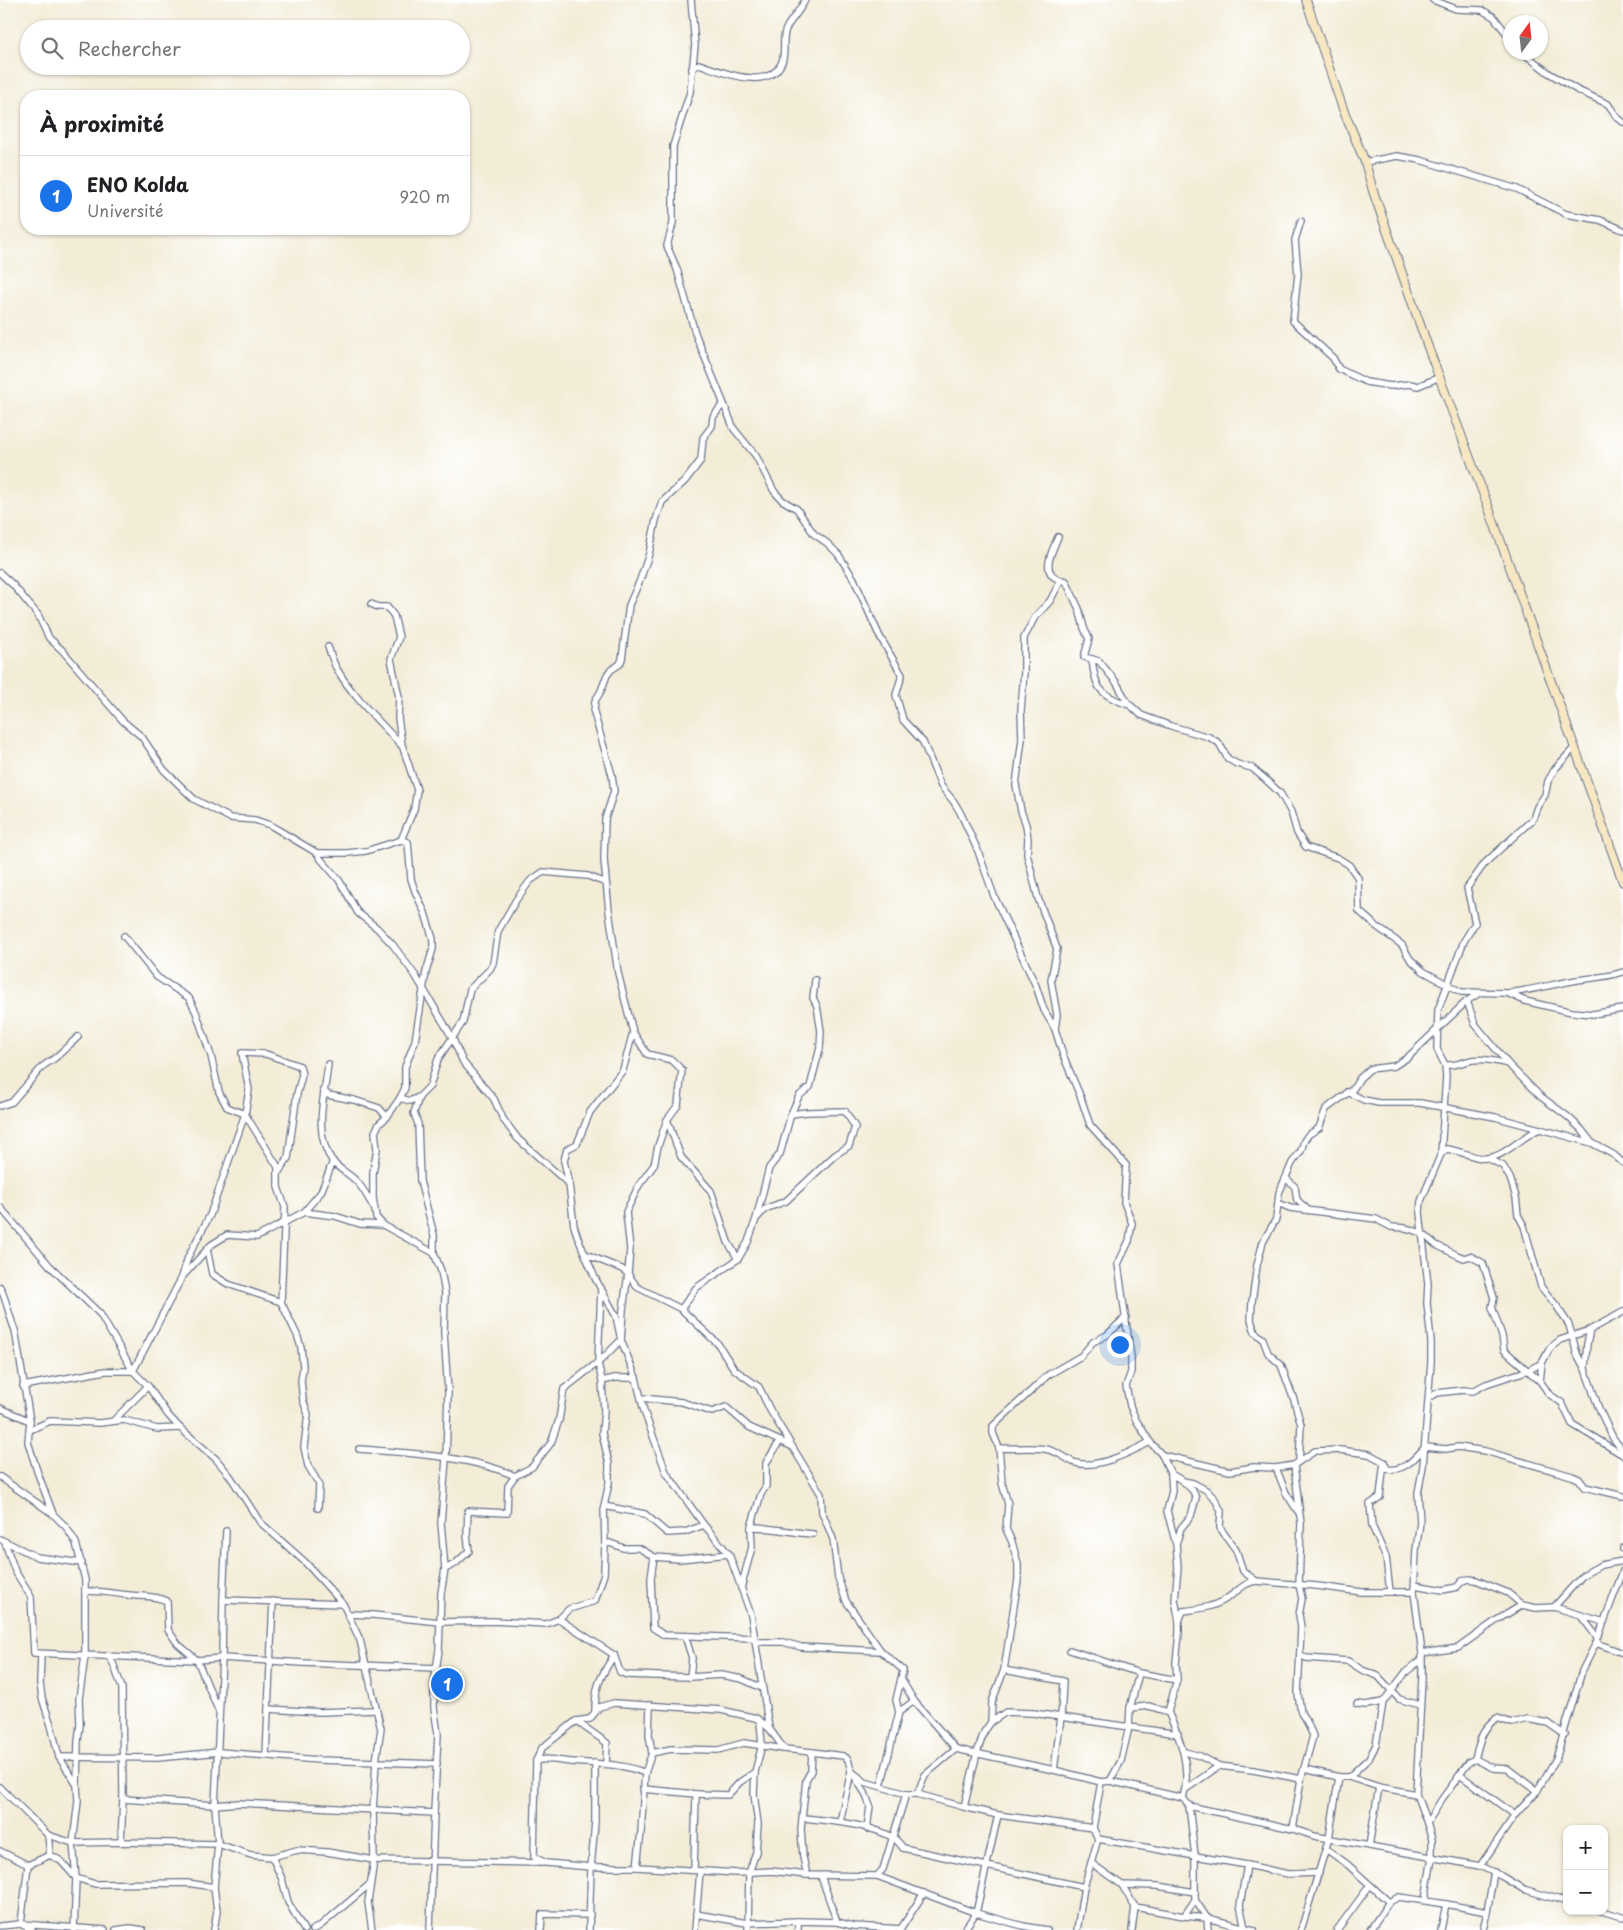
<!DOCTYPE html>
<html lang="fr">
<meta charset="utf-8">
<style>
body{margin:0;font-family:"Playpen Sans",sans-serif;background:#f6f6f6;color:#202124}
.controls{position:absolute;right:15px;bottom:15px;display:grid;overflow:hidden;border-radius:10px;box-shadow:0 1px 4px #0004}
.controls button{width:45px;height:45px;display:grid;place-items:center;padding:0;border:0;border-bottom:1px solid #e0e0e0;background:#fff;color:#202124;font:25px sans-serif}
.compass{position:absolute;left:1503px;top:15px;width:45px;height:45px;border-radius:50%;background:#fff;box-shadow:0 1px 4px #0004;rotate:15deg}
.you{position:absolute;left:1119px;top:1344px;width:18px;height:18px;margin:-12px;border:4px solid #fff;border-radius:50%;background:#1a73e8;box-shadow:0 0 0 8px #1a73e833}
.badge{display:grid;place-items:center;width:32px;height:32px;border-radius:50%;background:#1a73e8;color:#fff;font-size:16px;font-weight:700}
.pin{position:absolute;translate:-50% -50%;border:2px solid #fff;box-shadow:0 1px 5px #0006}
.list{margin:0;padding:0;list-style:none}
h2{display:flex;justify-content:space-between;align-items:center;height:65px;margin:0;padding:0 20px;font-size:21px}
h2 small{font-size:16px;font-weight:400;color:#757577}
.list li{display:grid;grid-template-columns:32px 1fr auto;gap:15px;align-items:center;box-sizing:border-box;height:80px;padding:0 20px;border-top:1px solid #e0e0e0}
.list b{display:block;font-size:19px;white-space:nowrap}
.list p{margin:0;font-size:16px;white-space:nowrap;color:#757577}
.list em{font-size:16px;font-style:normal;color:#757577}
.icon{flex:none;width:28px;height:28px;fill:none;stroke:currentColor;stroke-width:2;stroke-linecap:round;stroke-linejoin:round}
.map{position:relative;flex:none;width:1623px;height:1930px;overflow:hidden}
.search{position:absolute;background:#fff;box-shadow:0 1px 4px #0004;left:20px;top:20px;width:450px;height:55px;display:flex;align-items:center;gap:12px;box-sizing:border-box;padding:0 18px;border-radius:28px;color:#757577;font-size:19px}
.panel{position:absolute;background:#fff;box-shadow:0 1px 4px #0004;left:20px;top:90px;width:450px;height:145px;border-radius:20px}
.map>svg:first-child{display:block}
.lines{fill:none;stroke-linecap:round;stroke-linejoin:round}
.minor-casing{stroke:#677188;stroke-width:8}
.secondary-casing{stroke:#677188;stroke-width:10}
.minor{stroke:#fff;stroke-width:5.5}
.secondary{stroke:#f7e8c3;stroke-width:8}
</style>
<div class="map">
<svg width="1623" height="1930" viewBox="0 0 1623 1930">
<rect width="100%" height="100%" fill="#fff"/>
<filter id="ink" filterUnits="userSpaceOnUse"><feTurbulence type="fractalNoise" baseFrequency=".02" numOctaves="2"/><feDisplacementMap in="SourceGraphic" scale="10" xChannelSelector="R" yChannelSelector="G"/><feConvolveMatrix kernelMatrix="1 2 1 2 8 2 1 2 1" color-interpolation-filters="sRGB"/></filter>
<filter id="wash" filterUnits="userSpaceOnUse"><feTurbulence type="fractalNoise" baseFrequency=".0096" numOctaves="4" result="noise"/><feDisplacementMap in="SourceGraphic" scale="20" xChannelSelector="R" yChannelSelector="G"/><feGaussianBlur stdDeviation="1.12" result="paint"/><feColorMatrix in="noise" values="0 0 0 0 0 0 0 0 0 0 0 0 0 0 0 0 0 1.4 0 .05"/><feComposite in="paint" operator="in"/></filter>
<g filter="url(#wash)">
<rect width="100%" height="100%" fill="#f3ecd7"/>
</g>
<g filter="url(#ink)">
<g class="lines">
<g class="minor-casing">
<g id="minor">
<path d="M691 0 695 45 690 92 673 146V223L667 246 677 269 695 333 734 429 756 456 774 491 782 500 797 509 814 534 827 543 838 554 854 579 879 635 902 675 896 695 903 720 923 742 941 786 954 802 960 812 978 851 994 896 1036 986 1044 1010 1055 1029 1063 1055 1081 1098 1090 1125 1126 1165 1124 1202 1132 1223 1129 1241 1118 1264 1131 1358V1372L1126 1386 1130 1406 1136 1420 1150 1442 1162 1455 1171 1474 1183 1481 1193 1483 1206 1490 1215 1499 1221 1511 1220 1528 1236 1550 1243 1571 1256 1581 1317 1586 1362 1592H1414"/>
<path d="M1433 0 1456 9 1482 10 1494 17 1510 38"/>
<path d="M1522 52 1549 73 1577 90 1608 104 1617 117 1623 122"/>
<path d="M692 69 699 64C720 71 767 92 781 64 787 53 781 40 786 29 791 19 800 11 805 0"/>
<path d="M1365 162 1397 156 1420 160 1517 189 1566 214 1600 220 1623 230"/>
<path d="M1301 221 1295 240 1298 274 1293 321 1333 358 1339 369 1366 382 1391 386 1410 384 1418 386 1440 377"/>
<path d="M723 404 713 417 712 426 703 438 701 460 685 481 662 502 656 520 649 554 640 580 629 605 622 659 620 664 611 670 607 675 601 691 595 701 594 713 612 775 614 791 605 819 604 860 609 911 618 973 633 1032 623 1070 590 1112 577 1144 567 1149 564 1161 569 1184 574 1226 578 1238 595 1278 616 1316 621 1340 636 1378 644 1411 666 1472 704 1525 729 1554 751 1615 769 1728 784 1749 812 1752 811 1771 806 1780 801 1829 803 1857 807 1875 877 1876 976 1913 964 1930"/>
<path d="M1058 537C1052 551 1039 574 1061 580"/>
<path d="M0 573 13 585 38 615 49 638 62 650 123 721 142 737 164 770 194 799 230 818 255 820 270 825 317 853H347L366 851 401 840 408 842 411 879 415 891 425 913 433 939V949L426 972 415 1041 405 1067V1088L400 1098"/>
<path d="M371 604 378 607H387L394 616 399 637 391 659 399 697 398 718 402 745 417 790 414 809 401 840"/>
<path d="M328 647C331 654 333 663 337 669 351 695 381 723 401 745"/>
<path d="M1092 659C1095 689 1100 695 1129 705"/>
<path d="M319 857 339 880 358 913 377 928 393 945 415 975 452 1037 463 1062 494 1099 503 1119 518 1139 569 1184"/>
<path d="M124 936 157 977 189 998 196 1012 211 1056 219 1092 227 1107 245 1114 278 1167V1187L285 1207 281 1302 297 1335 301 1347 303 1367 301 1381 303 1400 308 1414 304 1447 308 1466 319 1484 318 1508"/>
<path d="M1509 993C1532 990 1554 984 1577 980 1593 978 1608 977 1623 972"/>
<path d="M1467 1001 1475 1024 1509 1065 1540 1096 1567 1116 1581 1129 1592 1143 1614 1155 1623 1163"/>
<path d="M1055 1029 1057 1015 1051 980 1057 949 1038 898 1027 854 1028 839 1026 825 1021 811 1016 785 1022 739 1021 710 1024 672V638L1035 617 1050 601 1061 580 1066 581 1079 609 1084 628 1089 639 1084 657 1099 661 1116 682 1128 703 1141 715 1171 726 1209 737 1219 743 1228 759 1237 764 1252 768 1265 779 1280 793 1291 812 1297 833 1306 847 1338 858 1349 865 1358 878 1359 911 1376 926 1402 945 1410 959 1423 971 1461 992 1507 993 1525 1001 1572 1012 1593 1014 1623 1009"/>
<path d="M633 1032 647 1054 672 1060 682 1070 678 1105 667 1120 658 1146 654 1165 639 1185 626 1212 630 1249 628 1274 637 1287 681 1309 718 1344 734 1369 759 1387 770 1410 821 1494 822 1512 833 1539 838 1578 846 1601 881 1651 903 1670 901 1679 914 1701 956 1749 1054 1770 1101 1782 1093 1828 1098 1839 1084 1887 1077 1930"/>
<path d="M328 1064C325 1096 312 1133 333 1162 340 1170 350 1174 357 1182 364 1189 369 1200 374 1208"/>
<path d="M1445 1065C1455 1066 1462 1062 1472 1060 1484 1058 1497 1061 1508 1064"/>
<path d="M323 1090 328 1095 354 1100 379 1108 387 1117"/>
<path d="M1347 1092 1364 1100 1379 1103H1420L1495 1117 1592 1143"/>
<path d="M419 1097 414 1113 418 1124 420 1181 434 1235V1253L441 1271 445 1293 444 1333 448 1392 446 1459 441 1523 445 1569"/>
<path d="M0 1106 12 1102 43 1066 55 1058 78 1037"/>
<path d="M667 1120 681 1157 711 1191 728 1242 738 1259"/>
<path d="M1441 1154 1446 1149C1458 1150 1469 1156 1481 1158 1502 1161 1521 1136 1540 1129"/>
<path d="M1488 1158 1503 1166 1510 1178 1516 1197 1518 1215 1524 1226 1541 1287 1556 1305 1569 1325 1577 1354 1585 1369 1599 1409 1613 1438 1623 1451"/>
<path d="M1286 1178 1295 1187 1297 1200 1308 1210"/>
<path d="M1278 1203 1279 1193 1292 1163 1301 1151 1304 1141 1308 1135 1319 1128 1326 1109 1353 1089 1360 1078 1370 1069 1394 1066 1407 1058 1467 1001 1478 994"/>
<path d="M0 1207 50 1266 100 1314 133 1371 148 1386 168 1415 180 1428 216 1459 230 1476 260 1522 305 1562 343 1604 223 1600 222 1658 215 1805 239 1803 434 1813 430 1930"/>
<path d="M304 1212 321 1192 333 1161"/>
<path d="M757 1218 765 1209 786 1201 835 1155 849 1146 855 1127 845 1111 807 1112 791 1114"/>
<path d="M207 1249 212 1274 228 1284 281 1302"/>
<path d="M434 1253 383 1225 376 1217 373 1198V1173L377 1149 375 1132 379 1124 387 1117 400 1098 410 1101 419 1097 430 1086 438 1059 463 1022 470 989 490 969 493 963 498 931 516 900 530 881 543 872 588 876 606 883"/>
<path d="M183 1276 211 1245 227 1235 257 1237 304 1212 335 1216 360 1224 383 1225"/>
<path d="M0 1287C7 1301 9 1316 15 1330L30 1421 28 1442 37 1471 53 1514 66 1527 76 1543 85 1580V1656L79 1699 80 1724 78 1741 77 1785"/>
<path d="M601 1288 598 1363 602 1381"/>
<path d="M681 1309 696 1288 738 1259 748 1242 756 1219 769 1168 780 1154 791 1114 799 1096 810 1087 820 1048 821 1031 817 1006 813 998 815 980"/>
<path d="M1585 1367 1587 1344 1590 1330"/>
<path d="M1540 1381 1542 1363"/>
<path d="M23 1386 105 1371H133L182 1277 188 1257 210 1215 245 1114 249 1090 242 1053 266 1054 300 1066 302 1075 297 1094 288 1158 278 1173"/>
<path d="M641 1398 682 1402 712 1412 726 1407 749 1427 791 1446"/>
<path d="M1429 1398 1437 1393 1463 1390 1473 1391 1486 1384 1529 1370 1542 1363 1550 1348 1560 1340 1590 1330 1623 1312"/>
<path d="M0 1408 30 1421"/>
<path d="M113 1421 148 1386"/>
<path d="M30 1430 50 1421 100 1423 124 1420 157 1429 180 1428"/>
<path d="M1425 1447 1446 1449 1458 1447 1485 1451 1572 1476 1579 1479 1585 1487 1623 1496"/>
<path d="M999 1448 993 1433V1426L1048 1375 1081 1356 1093 1342 1107 1335 1126 1317"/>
<path d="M359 1449C408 1453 471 1456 515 1476"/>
<path d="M1162 1455 1230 1471 1254 1467 1276 1468 1294 1465 1315 1451 1340 1450 1369 1454 1384 1462 1387 1469C1404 1472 1415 1458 1425 1447"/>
<path d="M1299 1461 1301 1425 1294 1400 1281 1365 1268 1353 1263 1339 1255 1332 1251 1320 1252 1302 1257 1265 1263 1242 1276 1219 1278 1203 1290 1208 1376 1219 1391 1227 1406 1228 1422 1233 1436 1245 1457 1255 1464 1258 1470 1256 1483 1263 1494 1298 1492 1307 1502 1336 1504 1350 1540 1381 1549 1394 1562 1403 1572 1424 1623 1455"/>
<path d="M1384 1462 1380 1497 1370 1504 1372 1526 1386 1557 1390 1592"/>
<path d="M1276 1468 1286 1493 1299 1513"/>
<path d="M1171 1474 1172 1491 1167 1511 1176 1544 1178 1567 1175 1600 1179 1621"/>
<path d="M0 1477 53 1514"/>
<path d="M604 1506 645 1514 667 1533 685 1532 704 1525"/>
<path d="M751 1527C772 1527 792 1533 813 1534"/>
<path d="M0 1539 37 1557 82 1563"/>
<path d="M5 1543 15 1571 31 1597 34 1653 197 1660 222 1658 303 1663 437 1668"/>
<path d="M605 1544 604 1506 609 1483V1464L602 1433 604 1411 602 1381 615 1378H636"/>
<path d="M1176 1544 1181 1528 1191 1516 1196 1498 1193 1491 1183 1481"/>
<path d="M1623 1548V1549"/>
<path d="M654 1557 651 1578 653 1628 664 1635 754 1638"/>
<path d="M1415 1585 1443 1590 1457 1587 1462 1581 1469 1579 1476 1580 1508 1593 1522 1605"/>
<path d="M741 1588 752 1547 751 1527 761 1494 766 1486V1463L780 1441"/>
<path d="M85 1591C100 1591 113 1593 128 1595 142 1597 154 1595 167 1601L168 1630 178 1644 197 1660 219 1712"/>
<path d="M223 1600 226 1531"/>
<path d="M343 1604 360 1640 381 1729 376 1761 373 1811 374 1860 368 1902 372 1930"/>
<path d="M1554 1607 1583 1575 1601 1565 1623 1561"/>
<path d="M349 1614 373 1615 440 1622 493 1621 546 1624 559 1619 614 1655 620 1672 627 1675 690 1677 721 1675 742 1679 762 1688"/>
<path d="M1581 1616 1597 1637"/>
<path d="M559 1619 569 1609 595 1601 604 1574 605 1544 610 1543 623 1548H639L654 1557 680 1559 729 1554"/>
<path d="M685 1636 692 1658 690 1677"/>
<path d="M756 1642H783L801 1647 881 1651"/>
<path d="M1596 1643 1623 1653"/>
<path d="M1070 1650 1139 1673 1177 1680"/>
<path d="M1422 1653 1458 1648 1497 1620 1522 1605 1536 1608 1554 1607 1604 1622"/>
<path d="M1300 1654 1306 1658 1348 1661 1362 1670 1378 1676 1399 1699 1420 1705"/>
<path d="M41 1655 40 1683 42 1698 51 1725 59 1757 77 1785 78 1801 73 1843 76 1878 74 1930"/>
<path d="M108 1655 113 1663 122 1688 123 1799 215 1805 218 1844 214 1887 217 1911 214 1930"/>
<path d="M1004 1670 1018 1580V1564L1012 1542 1006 1529 1008 1504 1002 1483 999 1448C1014 1449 1031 1447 1045 1449 1058 1451 1063 1457 1073 1462 1094 1471 1131 1452 1150 1442"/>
<path d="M1357 1704 1366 1705 1383 1702"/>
<path d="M650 1705 649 1735 652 1753"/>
<path d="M1130 1708 1149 1706 1168 1712C1180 1739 1192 1767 1183 1798"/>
<path d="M268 1709 320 1712 375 1710"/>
<path d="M595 1712C595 1685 600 1678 614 1655"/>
<path d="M899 1712 914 1701"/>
<path d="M1168 1712 1177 1680 1176 1663 1179 1633V1621L1183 1611C1200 1609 1215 1607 1229 1597 1239 1590 1244 1583 1256 1581"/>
<path d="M576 1721 607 1743 606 1764"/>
<path d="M991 1722 1006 1712 1033 1713 1178 1734"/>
<path d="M769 1728 756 1718 721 1710 614 1703 599 1707 590 1719 576 1721 542 1748 536 1761 534 1857 546 1863 591 1867H637L737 1873 771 1871 807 1875"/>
<path d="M812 1752 843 1756 848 1759 851 1771 865 1793 870 1806 867 1829"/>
<path d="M1185 1752 1200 1756 1219 1766 1253 1770 1301 1779"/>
<path d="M266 1755 273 1601"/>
<path d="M59 1757 158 1758 219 1752 319 1760 437 1764"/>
<path d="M1475 1759C1479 1743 1482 1727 1497 1718L1512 1723 1527 1719 1548 1723 1565 1735"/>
<path d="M536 1761C547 1757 558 1761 571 1762 595 1764 622 1763 645 1773"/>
<path d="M1304 1769 1339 1777"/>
<path d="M1054 1770 1061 1717 1063 1681 1004 1670 992 1702 991 1722 984 1732 977 1753 964 1807 998 1815 1093 1828"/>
<path d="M1460 1775 1515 1815"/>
<path d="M1349 1777 1369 1758 1376 1745 1383 1702 1406 1672 1421 1660"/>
<path d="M1110 1781 1121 1761 1129 1727 1130 1708 1139 1673"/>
<path d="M1101 1782 1110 1781 1183 1798 1189 1806 1195 1856V1900L1207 1918 1208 1930"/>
<path d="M881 1786 899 1712 896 1700 901 1679"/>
<path d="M0 1787 48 1835 73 1843 121 1842 218 1844 251 1855 272 1857 297 1850 327 1852 374 1860 543 1863"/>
<path d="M643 1789 696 1794 694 1870"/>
<path d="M1186 1789 1219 1766"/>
<path d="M696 1794 728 1795 740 1782 755 1772 762 1745 760 1721"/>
<path d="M917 1794 925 1775 956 1749"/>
<path d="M1189 1806 1293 1829 1314 1836 1480 1866 1515 1815 1537 1791 1556 1759 1582 1671 1596 1643 1623 1571"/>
<path d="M434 1813 438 1734 434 1708V1684L439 1650 441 1593 445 1569 455 1564 469 1551 467 1535 468 1511 507 1513 508 1486 515 1476 532 1467 551 1443 559 1420 564 1389 601 1360 621 1340 623 1310 628 1274 622 1269 585 1254"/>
<path d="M998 1815 976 1913 1023 1926 1047 1930"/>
<path d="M803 1818C830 1821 868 1824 892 1837 896 1839 900 1844 903 1848L1084 1887"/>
<path d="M840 1822 851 1771 865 1782 906 1794H917L964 1807"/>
<path d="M1427 1823 1442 1799 1469 1762 1475 1759 1493 1768 1508 1769 1537 1791"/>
<path d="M1293 1829 1301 1779 1313 1736 1307 1722 1301 1713 1298 1694 1301 1627 1299 1615 1302 1599 1299 1585 1301 1524 1294 1465"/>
<path d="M48 1835 50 1855 61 1861 76 1878 95 1884 187 1883 214 1887"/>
<path d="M1098 1839 1247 1865 1288 1874 1319 1873"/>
<path d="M121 1842 123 1799"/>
<path d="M1369 1846 1379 1787"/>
<path d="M1326 1849 1347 1864 1389 1902"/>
<path d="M0 1851 28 1865 50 1855"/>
<path d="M272 1857 282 1879 288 1902 304 1930"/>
<path d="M1091 1863 1122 1885 1135 1907 1184 1916 1207 1918 1254 1930"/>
<path d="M28 1865 21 1924 32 1930"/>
<path d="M1480 1866 1501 1876 1523 1889 1567 1902"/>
<path d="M637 1867 641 1832 645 1773 652 1753 671 1749 718 1750 744 1743 784 1749"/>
<path d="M821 1876 837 1922"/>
<path d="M877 1876 883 1869 906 1794"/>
<path d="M1122 1885 1158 1886 1195 1892"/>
<path d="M1425 1900 1432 1858V1840L1427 1823 1416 1794 1422 1678V1653L1414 1592 1416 1550 1420 1522 1418 1493 1423 1466 1431 1362V1341L1427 1303 1428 1284 1420 1213 1421 1201 1441 1154 1446 1076 1445 1065 1437 1049 1438 1010 1464 941 1475 923 1467 888 1485 863 1533 819 1537 807 1545 795 1548 781 1555 769 1574 748"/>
<path d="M1446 1904 1487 1912 1483 1930"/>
<path d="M1601 1911 1623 1917"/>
<path d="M1487 1912 1494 1872"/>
<path d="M696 1914 747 1923 798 1921 837 1922 853 1926 901 1929"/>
<path d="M1184 1916 1195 1900"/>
<path d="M798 1921V1930"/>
<path d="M0 1926 21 1924 105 1930"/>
<path d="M1245 1928 1240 1905 1247 1865"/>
<path d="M116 1930 130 1928 143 1930"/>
<path d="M312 1930 320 1926 370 1884"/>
<path d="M541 1930 542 1914 590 1915"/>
<path d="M589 1930 591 1867 595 1822V1763"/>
<path d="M695 1930 700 1871"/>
<path d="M748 1930 749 1873 756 1852 758 1824 754 1794 755 1772"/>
<path d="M900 1930 924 1893"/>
<path d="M1132 1930 1135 1907"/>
<path d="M1301 1930 1329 1838 1339 1777H1349L1379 1787 1416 1794"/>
<path d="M1337 1930 1370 1885"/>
<path d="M1370 1930 1389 1902 1399 1897 1446 1904 1441 1930"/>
</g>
</g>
<g class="secondary-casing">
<path id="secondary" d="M1306 0 1343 109 1365 162 1373 191 1429 350 1488 506 1623 882"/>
</g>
<use href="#minor" class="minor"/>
<use href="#secondary" class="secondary"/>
</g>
</g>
</svg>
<div class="controls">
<button>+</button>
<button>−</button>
</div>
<svg class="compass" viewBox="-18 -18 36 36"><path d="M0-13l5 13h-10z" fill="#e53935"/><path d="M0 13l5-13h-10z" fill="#757577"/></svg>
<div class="you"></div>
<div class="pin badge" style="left:447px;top:1684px">1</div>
<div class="search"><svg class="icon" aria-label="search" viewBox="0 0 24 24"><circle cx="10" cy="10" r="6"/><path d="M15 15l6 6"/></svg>Rechercher</div>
<section class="panel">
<h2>À proximité<small></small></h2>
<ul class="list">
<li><span class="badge">1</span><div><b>ENO Kolda</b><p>Université</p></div><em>920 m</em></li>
</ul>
</section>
</div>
